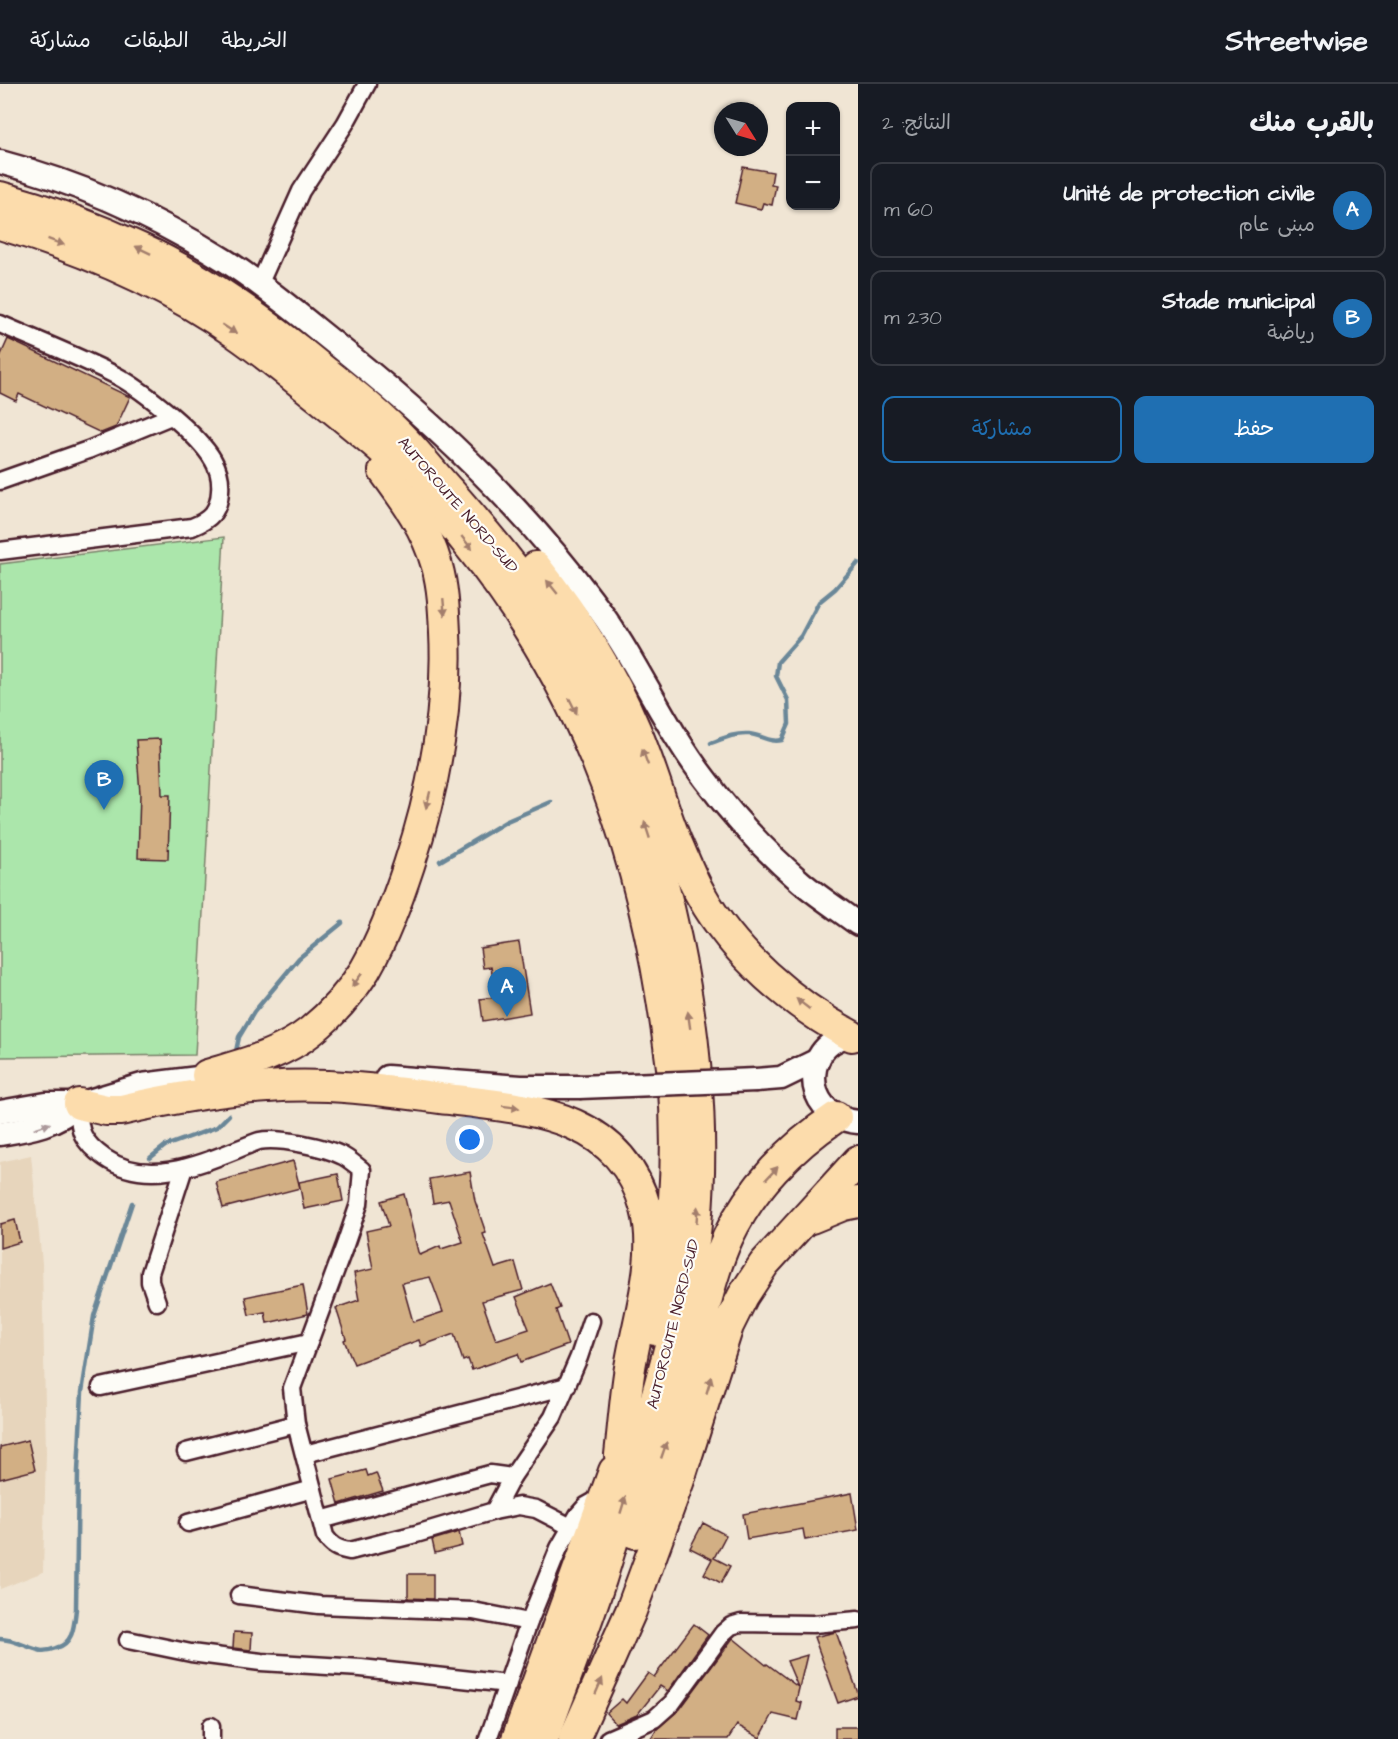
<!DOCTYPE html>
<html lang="ar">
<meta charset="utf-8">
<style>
body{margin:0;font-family:"Architects Daughter","Playpen Sans Arabic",sans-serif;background:#20242c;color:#f1f3f6;direction:rtl}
.controls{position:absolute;right:18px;top:18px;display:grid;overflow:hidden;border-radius:12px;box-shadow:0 2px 4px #0004}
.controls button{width:54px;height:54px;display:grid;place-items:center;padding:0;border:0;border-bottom:2px solid #363941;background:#171b24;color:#f1f3f6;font:30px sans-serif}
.compass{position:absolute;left:714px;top:18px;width:54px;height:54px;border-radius:50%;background:#171b24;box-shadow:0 2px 4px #0004;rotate:127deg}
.you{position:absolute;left:470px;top:1056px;width:21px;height:21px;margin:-15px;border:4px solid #fff;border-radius:50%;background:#1a73e8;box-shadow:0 0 0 9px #1a73e833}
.badge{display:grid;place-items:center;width:39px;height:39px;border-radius:50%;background:#1f6fb2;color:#fff;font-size:20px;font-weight:700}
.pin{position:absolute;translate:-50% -50px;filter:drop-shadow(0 2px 3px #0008)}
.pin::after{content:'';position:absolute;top:32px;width:21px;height:18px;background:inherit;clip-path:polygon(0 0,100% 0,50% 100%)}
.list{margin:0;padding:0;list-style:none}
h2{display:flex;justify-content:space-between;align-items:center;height:78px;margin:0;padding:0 24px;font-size:26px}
h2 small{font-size:20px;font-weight:400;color:#9ea1a6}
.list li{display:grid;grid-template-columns:39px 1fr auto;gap:18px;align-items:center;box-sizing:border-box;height:96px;margin:0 12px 12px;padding:0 12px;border:2px solid #363941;border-radius:12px}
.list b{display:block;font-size:22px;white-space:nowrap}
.list p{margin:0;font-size:20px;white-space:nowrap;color:#9ea1a6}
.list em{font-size:20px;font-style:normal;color:#9ea1a6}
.actions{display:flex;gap:12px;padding:18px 24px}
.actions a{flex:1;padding:14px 0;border:2px solid #1f6fb2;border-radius:12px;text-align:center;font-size:21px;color:#1f6fb2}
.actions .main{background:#1f6fb2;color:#fff}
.map{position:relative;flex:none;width:858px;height:1655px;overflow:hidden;direction:ltr}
header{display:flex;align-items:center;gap:36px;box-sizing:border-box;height:84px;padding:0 30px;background:#171b24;border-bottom:2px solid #363941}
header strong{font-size:28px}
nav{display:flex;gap:33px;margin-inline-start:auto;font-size:21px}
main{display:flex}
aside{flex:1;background:#171b24}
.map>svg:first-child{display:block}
.built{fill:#e7d5bc}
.green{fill:#abe6ab;stroke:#7a826b;stroke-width:1.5}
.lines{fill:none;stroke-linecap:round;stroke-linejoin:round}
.stream{stroke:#6b8798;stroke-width:4.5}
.building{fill:#d2af84;stroke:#4a1f2b;stroke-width:1.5;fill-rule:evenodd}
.street-casing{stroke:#4a1f2b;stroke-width:21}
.secondary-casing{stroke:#4a1f2b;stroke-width:27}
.highway-casing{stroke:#4a1f2b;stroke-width:34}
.street{stroke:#fdfcf7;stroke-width:16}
.secondary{stroke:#fdfcf7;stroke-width:22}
.highway{stroke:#fcdcac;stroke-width:30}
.secondary-bridge-casing{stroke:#4a1f2b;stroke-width:27;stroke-linecap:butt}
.secondary-bridge{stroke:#fdfcf7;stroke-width:22}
.oneway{fill:#a37e6c}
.oneway2{fill:#ac999b}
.labels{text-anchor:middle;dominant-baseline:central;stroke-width:4.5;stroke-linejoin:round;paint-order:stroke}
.street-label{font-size:16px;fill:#4a1f2b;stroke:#fdfcf7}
</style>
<header>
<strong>Streetwise</strong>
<nav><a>الخريطة</a><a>الطبقات</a><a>مشاركة</a></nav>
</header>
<main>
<aside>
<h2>بالقرب منك<small>النتائج: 2</small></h2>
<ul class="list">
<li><span class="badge">A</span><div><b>Unité de protection civile</b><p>مبنى عام</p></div><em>60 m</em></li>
<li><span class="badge">B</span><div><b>Stade municipal</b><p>رياضة</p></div><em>230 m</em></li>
</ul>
<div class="actions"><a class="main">حفظ</a><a>مشاركة</a></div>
</aside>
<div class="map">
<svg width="858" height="1655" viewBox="0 0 858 1655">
<rect width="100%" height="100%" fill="#f0e5d4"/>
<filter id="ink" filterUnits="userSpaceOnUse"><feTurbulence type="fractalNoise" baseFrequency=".0167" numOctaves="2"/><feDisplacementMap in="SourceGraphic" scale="12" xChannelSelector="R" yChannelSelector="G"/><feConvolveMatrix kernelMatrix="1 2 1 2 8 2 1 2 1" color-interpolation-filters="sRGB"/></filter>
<g filter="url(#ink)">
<path class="built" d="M31 1071 42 1179 46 1369 43 1488 0 1505V1078Z"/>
<path class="green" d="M224 453 195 971 0 973V480Z"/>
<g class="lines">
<g class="stream">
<path d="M711 659C724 654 735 649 749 650 762 651 769 659 782 656L789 640 788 616 776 592 778 578 801 552 819 518 835 505 858 479"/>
<path d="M440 777 507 737 551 718"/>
<path d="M235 972 239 953 254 928 299 874 342 839"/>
<path d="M150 1074 165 1062 217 1043 229 1031"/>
<path d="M0 1555C15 1555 27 1564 42 1567 46 1567 51 1566 56 1564 74 1559 74 1541 76 1525L78 1387 82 1308 94 1232 132 1119"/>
</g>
</g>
<g class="building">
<path d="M743 83 773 88 771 100 776 101 772 121 763 119 761 125 735 119Z"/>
<path d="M8 255 130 313 116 343 101 349 19 310 16 317 0 309V273Z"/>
<path d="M160 655 162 711H170L168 775 138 774 140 709 136 656Z"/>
<path d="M519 858 530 929 483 937 480 915 496 913 491 883 483 884 480 864Z"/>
<path d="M293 1077 300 1104 223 1124 216 1098Z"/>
<path d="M470 1088 475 1117 486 1149 483 1150 495 1184 515 1178 523 1206 482 1217 496 1256 529 1245 516 1213 550 1199 560 1224 556 1226 568 1261 521 1278 518 1270 472 1286 468 1275 463 1277 454 1250 421 1262 419 1256 354 1280 344 1256 346 1255 336 1224 359 1216 354 1189 373 1185 366 1147 389 1142 381 1117 404 1110 418 1168 420 1171 440 1162 441 1165 463 1158 449 1116 433 1119 429 1095ZM430 1193 443 1228 413 1238 402 1199Z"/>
<path d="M338 1090 343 1117 304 1125 299 1098Z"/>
<path d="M15 1136 20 1158 0 1164V1140Z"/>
<path d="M303 1201 308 1230 267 1239 265 1228 249 1231 245 1213Z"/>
<path d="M28 1356 35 1386 0 1395V1363Z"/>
<path d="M366 1386 368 1392 376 1389 383 1407 339 1420 332 1395Z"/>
<path d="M852 1409 858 1446 805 1456 803 1445 747 1455 743 1430Z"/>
<path d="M703 1439 726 1451 714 1474 730 1482 721 1499 704 1490 712 1475 690 1464Z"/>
<path d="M459 1448 462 1462 435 1469 432 1456Z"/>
<path d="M408 1490H433V1515L408 1514Z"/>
<path d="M694 1540 708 1551 668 1607 660 1602 637 1631 616 1640 606 1629 622 1615 626 1619 648 1589 654 1593Z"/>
<path d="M234 1548 252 1549 251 1566 233 1564Z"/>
<path d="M836 1548 858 1609V1612L838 1619 814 1553Z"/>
<path d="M733 1554 766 1581 767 1580 798 1603 787 1577 807 1571 796 1617 802 1619 798 1636 773 1630 760 1654 737 1641 728 1655H651L657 1645 680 1625Z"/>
<rect x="835" y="1643" width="23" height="12"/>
</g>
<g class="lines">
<g class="street-casing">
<g id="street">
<path d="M259 201 301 107 345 40 367 0"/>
<path d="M0 240C39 257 80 273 117 292 143 306 199 351 213 376 219 386 221 396 220 407 219 427 210 436 192 443L0 467"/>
<path d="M0 397 88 366 171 332"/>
<path d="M79 1020C78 1047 82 1058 105 1074 153 1107 212 1074 259 1057 279 1053 325 1063 343 1072 350 1076 356 1081 362 1086L359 1120 345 1161 292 1304 296 1340 325 1452C332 1462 337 1465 350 1467L416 1450 494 1427 519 1422 536 1425 571 1443"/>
<path d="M157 1218 150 1198V1189L184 1084"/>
<path d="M101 1303 309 1258"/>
<path d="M186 1368 296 1340"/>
<path d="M305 1370 567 1302"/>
<path d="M494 1427 512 1393 553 1333 579 1273 591 1237"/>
<path d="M321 1436 490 1390 512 1393"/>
<path d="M188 1439 313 1405"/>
<path d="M239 1511 319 1521 473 1527 529 1538"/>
<path d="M128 1556 191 1569 261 1578 361 1584 508 1600"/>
<path d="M211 1642V1655"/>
<path d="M488 1655 529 1538 559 1464 578 1431 586 1422 602 1413"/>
<path d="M608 1655 654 1635 672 1619 723 1549 731 1542 741 1539 813 1540 858 1536"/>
</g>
</g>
<g class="secondary-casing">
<g id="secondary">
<path d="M0 78C80 99 156 133 226 177 267 203 305 236 343 266 434 339 522 422 592 516 635 572 662 639 705 695 733 733 766 768 801 798 819 813 839 826 858 840"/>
<path d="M858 952C804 949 795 1032 858 1038"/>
<path d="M387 993 521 1003H579"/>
<path d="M756 996 781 994 818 976"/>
<path d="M0 1028 46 1020H79L142 1001 222 991"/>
<path d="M0 1050C30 1045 56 1041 79 1020"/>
</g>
</g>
<g class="highway-casing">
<g id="highway">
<path d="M0 113C48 126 96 144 141 165 206 195 267 240 322 285 351 308 382 332 407 359 422 375 436 393 451 409 486 449 521 490 550 535 656 697 714 948 696 1140 693 1174 684 1208 675 1242 666 1278 656 1315 645 1351 630 1399 616 1447 601 1495 583 1549 562 1602 543 1655"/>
<path d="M0 140C84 165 165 199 237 250 266 270 293 293 321 315 348 337 376 359 402 383 428 408 449 436 471 464 578 597 635 747 662 915 666 941 670 966 673 992 680 1072 674 1168 655 1246"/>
<path d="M536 483C576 533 610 586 635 645 651 682 661 720 676 757 684 775 691 794 701 811 734 870 792 920 852 952"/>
<path d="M207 991C243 980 281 971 311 947 332 930 351 908 365 886 384 853 397 817 409 781 434 705 449 629 445 549 444 527 443 503 437 482 426 444 407 418 384 387"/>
<path d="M79 1020 106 1026H121C169 1015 218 1006 268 1003 328 998 389 1007 448 1015 531 1025 620 1030 646 1125 660 1176 636 1239 629 1290 625 1317 623 1344 620 1371"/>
<path d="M811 1134 843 1121 858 1118"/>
<path d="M635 1449C654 1396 672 1343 688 1289 701 1244 708 1196 728 1153 751 1104 791 1063 836 1033"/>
<path d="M517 1655 614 1387"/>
<path d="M574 1655 631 1527 679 1396 728 1242 743 1212 764 1180 858 1077"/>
</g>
</g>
<use href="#street" class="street"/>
<use href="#secondary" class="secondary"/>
<use href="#highway" class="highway"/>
<g class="secondary-bridge-casing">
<path id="secondary-bridge" d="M579 1003 756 996"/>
</g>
<use href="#secondary-bridge" class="secondary-bridge"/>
</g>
<defs><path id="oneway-solid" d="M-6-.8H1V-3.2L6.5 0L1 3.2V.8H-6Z" transform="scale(1.5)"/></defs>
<g class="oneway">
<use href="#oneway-solid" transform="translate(56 158) rotate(20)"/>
<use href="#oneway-solid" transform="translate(143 166) rotate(-154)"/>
<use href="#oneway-solid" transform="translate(229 245) rotate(33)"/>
<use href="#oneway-solid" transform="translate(467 459) rotate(51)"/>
<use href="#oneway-solid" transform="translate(552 503) rotate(-129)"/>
<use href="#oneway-solid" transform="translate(444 523) rotate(85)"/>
<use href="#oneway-solid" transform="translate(573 622) rotate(64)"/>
<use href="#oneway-solid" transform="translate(645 673) rotate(-110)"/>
<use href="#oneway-solid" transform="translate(428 716) rotate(104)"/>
<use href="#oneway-solid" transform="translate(647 746) rotate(-108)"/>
<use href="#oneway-solid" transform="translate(357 896) rotate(127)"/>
<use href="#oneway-solid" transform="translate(803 920) rotate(-142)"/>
<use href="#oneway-solid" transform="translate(689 936) rotate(-98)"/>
<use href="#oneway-solid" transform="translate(511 1023) rotate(7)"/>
<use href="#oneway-solid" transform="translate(772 1089) rotate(-47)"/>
<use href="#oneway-solid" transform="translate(697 1131) rotate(-86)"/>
<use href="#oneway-solid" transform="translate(709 1301) rotate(-73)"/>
<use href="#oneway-solid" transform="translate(664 1366) rotate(-71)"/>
<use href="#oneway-solid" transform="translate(623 1421) rotate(-73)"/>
<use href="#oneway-solid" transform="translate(599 1602) rotate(-66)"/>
</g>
<use class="oneway2" href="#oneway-solid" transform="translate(42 1042) rotate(-18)"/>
</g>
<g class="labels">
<g class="street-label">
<text transform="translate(458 421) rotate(49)">AUTOROUTE NORD-SUD</text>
<text transform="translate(673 1240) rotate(-76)">AUTOROUTE NORD-SUD</text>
</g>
</g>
</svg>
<div class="controls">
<button>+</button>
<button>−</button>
</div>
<svg class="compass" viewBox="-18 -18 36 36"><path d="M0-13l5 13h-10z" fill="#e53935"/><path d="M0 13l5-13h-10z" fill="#9ea1a6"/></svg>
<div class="you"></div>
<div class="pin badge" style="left:507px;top:933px">A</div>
<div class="pin badge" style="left:104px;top:726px">B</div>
</div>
</main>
